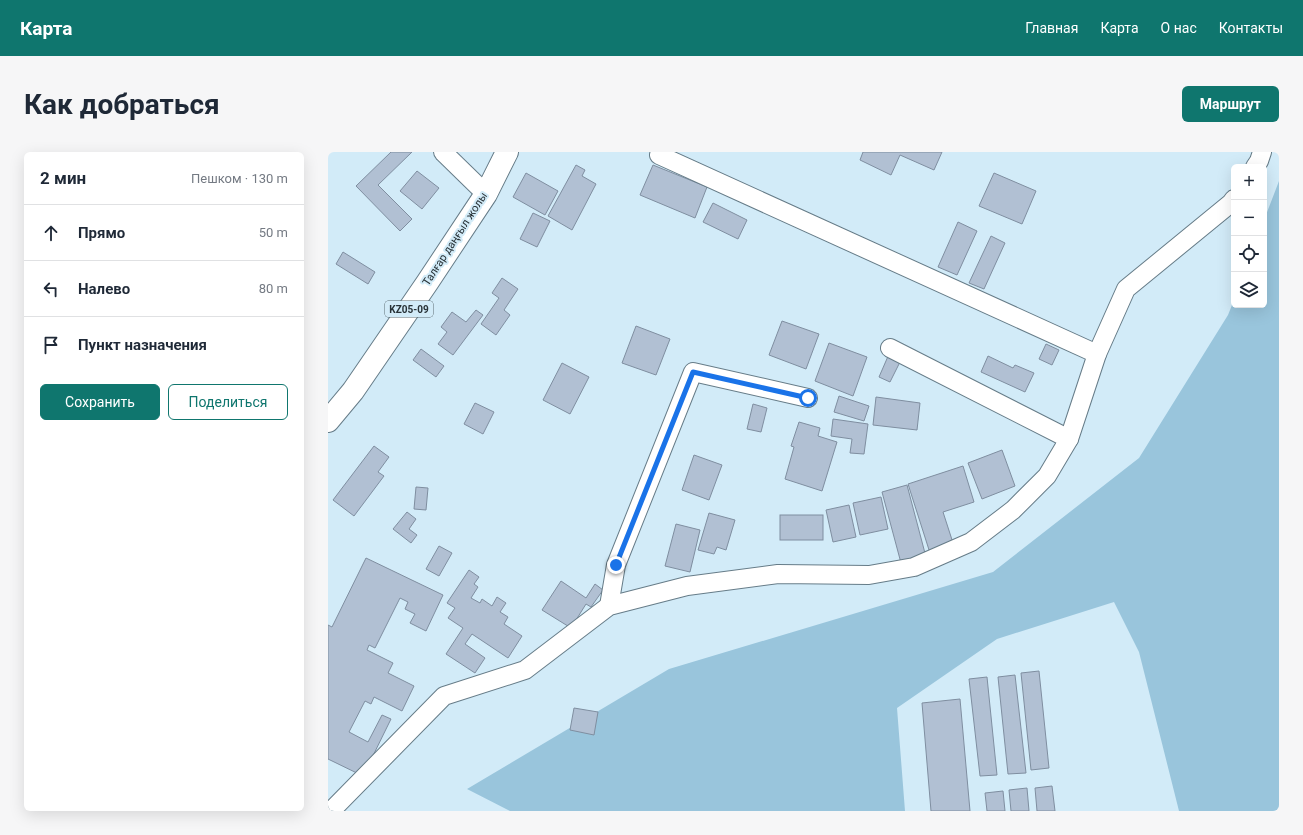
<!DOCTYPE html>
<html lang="ru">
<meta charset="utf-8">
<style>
body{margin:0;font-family:Roboto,sans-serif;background:#f6f6f7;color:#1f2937}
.controls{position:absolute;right:12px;top:12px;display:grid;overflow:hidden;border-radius:6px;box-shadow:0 4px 16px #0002}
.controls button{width:36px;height:36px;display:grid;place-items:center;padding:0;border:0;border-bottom:1px solid #e0e1e3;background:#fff;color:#1f2937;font:20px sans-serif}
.stop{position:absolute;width:12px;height:12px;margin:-9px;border:3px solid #1a73e8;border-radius:50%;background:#fff}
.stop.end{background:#1a73e8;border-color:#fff;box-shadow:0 1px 4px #0008}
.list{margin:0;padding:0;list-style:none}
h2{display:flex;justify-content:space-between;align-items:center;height:52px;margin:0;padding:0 16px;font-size:17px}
h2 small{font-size:13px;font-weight:400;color:#747a83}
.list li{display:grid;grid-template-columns:26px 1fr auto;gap:12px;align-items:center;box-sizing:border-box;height:56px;padding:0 16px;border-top:1px solid #e0e1e3}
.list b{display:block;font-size:15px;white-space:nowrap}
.list em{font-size:13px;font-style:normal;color:#747a83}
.actions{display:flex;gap:8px;padding:12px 16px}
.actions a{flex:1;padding:9px 0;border:1px solid #0f766e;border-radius:6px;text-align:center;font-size:14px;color:#0f766e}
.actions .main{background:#0f766e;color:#fff}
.icon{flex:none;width:22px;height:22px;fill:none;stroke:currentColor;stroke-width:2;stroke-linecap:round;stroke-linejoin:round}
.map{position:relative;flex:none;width:951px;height:659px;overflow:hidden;border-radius:6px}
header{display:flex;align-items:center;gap:24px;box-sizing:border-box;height:56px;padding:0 20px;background:#0f766e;color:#fff}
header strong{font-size:19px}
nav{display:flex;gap:22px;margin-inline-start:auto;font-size:14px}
.intro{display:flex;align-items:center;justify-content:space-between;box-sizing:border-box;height:96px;padding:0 24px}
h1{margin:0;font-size:28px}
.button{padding:10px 18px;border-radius:6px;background:#0f766e;color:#fff;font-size:14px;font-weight:700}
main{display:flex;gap:24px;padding:0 24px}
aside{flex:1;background:#fff;border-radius:6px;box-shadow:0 4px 16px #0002}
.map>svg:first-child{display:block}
.green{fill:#99c5dc}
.building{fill:#b1c0d3;stroke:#7f8ea0}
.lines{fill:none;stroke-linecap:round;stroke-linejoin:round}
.minor-casing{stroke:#667c88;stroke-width:20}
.primary-casing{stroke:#667c88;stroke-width:24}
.minor{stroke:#fff;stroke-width:18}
.primary{stroke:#fff;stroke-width:22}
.route{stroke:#1a73e8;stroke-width:5}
.labels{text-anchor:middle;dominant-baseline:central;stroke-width:4;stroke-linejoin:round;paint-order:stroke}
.shield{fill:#d2ebf8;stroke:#5b6a71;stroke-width:1}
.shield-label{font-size:10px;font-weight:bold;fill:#283237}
.street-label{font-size:11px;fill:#283237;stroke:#d2ebf8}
</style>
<header>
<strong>Карта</strong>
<nav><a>Главная</a><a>Карта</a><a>О нас</a><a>Контакты</a></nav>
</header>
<div class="intro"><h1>Как добраться</h1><a class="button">Маршрут</a></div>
<main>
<aside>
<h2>2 мин<small>Пешком · 130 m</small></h2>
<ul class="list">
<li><svg class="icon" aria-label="ahead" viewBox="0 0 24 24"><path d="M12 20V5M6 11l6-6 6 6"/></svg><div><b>Прямо</b></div><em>50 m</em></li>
<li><svg class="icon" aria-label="left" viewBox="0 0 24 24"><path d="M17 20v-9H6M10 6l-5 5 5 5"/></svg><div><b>Налево</b></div><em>80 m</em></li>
<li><svg class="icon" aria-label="arrive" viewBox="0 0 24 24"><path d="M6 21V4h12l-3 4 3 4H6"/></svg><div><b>Пункт назначения</b></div></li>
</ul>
<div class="actions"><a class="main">Сохранить</a><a>Поделиться</a></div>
</aside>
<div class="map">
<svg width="951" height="659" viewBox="0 0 951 659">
<rect width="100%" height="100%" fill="#d2ebf8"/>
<path class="green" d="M951 29V659H851L811 500 786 450 669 487 569 556 577 659H182L139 637 341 517 665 420 811 306 900 163 906 148V153H936V68Z"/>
<g class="building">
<path d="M63 0H84L50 33 84 67 72 79 28 34Z"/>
<path d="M535 0H614L606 18 572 3 563 23 532 8Z"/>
<path d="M248 13 257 18 254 24 268 32 244 78 220 64Z"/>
<path d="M325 13 379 35 367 66 312 43Z"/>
<path d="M89 19 111 36 94 57 72 39Z"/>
<path d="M198 21 230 39 217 63 185 45Z"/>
<path d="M666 21 708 39 694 72 651 54Z"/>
<path d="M385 51 419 68 410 87 375 70Z"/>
<path d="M205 61 222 69 209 95 192 87Z"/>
<path d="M630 70 649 79 629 123 610 115Z"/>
<path d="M663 84 677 91 656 137 641 131Z"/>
<path d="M15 100 47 120 40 132 8 112Z"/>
<path d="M174 126 190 137 176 158 182 163 168 183 153 172 171 146 164 141Z"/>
<path d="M148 158 155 163 125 203 110 192 119 180 113 175 124 160 138 170Z"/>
<path d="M454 169 491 182 478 217 441 203Z"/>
<path d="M308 174 342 187 328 223 294 211Z"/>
<path d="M501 191 539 205 525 244 487 229Z"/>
<path d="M718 192 731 198 724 213 711 207Z"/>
<path d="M93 197 116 214 108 225 85 208Z"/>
<path d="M561 202 573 208 562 230 551 225Z"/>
<path d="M660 204 685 216 687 213 706 221 697 240 653 220Z"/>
<path d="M234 211 261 225 242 262 215 248Z"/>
<path d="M511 244 541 254 536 269 506 260Z"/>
<path d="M548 245 592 251 589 278 545 273Z"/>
<path d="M147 251 166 260 155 282 136 272Z"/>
<path d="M425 252 439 256 433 280 419 277Z"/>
<path d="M505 267 540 272 536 302 522 301 524 287 503 284Z"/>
<path d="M471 270 492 276 490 284 509 290 494 339 457 327 466 295 463 294Z"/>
<path d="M46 294 61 305 50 320 56 324 26 364 5 348Z"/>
<path d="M674 298 687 334 654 347 640 311Z"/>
<path d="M366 303 394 313 381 348 354 338Z"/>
<path d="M635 314 646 350 615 360 626 394 602 401 580 332Z"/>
<path d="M579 333 598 405 573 411 554 340Z"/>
<path d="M88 335 100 336 98 358 86 357Z"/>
<path d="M553 345 560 377 532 383 525 351Z"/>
<path d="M521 353 528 385 505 390 498 358Z"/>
<path d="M79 360 88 367 81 377 89 383 83 391 65 377Z"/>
<path d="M381 361 407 368 398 398 389 395 386 402 370 398Z"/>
<rect x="452" y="363" width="43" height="25"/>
<path d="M348 372 372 378 362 420 337 414Z"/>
<path d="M111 394 124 401 111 424 98 417Z"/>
<path d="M38 406 115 443 98 479 82 471 87 462 77 457 80 450 72 446 47 496 41 493 39 498 65 511 60 521 86 534 74 559 46 545 43 552 37 549 21 580 40 590 54 563 63 567 35 624 0 607V473L4 475Z"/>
<path d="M141 418 151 425 146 432 150 435 143 446 152 451 154 447 164 454 169 445 178 451 172 460 180 465 176 472 194 484 180 506 144 482 137 492 157 506 147 521 118 502 135 476 120 466 127 456 119 451Z"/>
<path d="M233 429 258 446 267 432 275 438 263 455 258 452 243 476 214 458Z"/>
<path d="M711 519 721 616 703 618 693 521Z"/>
<path d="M687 523 698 621 680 622 670 525Z"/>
<path d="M659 525 669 623 652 624 641 527Z"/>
<path d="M632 547 642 659H603L594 551Z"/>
<path d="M246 556 270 560 266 583 242 578Z"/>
<path d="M724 634 727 659H709L707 636Z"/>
<path d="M699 636 701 659H683L681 638Z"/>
<path d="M675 639 677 659H659L657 641Z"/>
</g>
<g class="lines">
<g class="minor-casing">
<g id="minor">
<path d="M115 0 158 42"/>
<path d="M332 0 331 3 769 202"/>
<path d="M927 15 931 9 934 0"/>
<path d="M562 196 741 287"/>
<path d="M281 454 288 413 365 220 480 246"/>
<path d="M3 659 116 544 197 518 281 454 359 434 450 422 541 423 586 415 643 390 685 358 719 324 741 287 769 202 798 137 903 51 906 47"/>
</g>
</g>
<g class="primary-casing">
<path id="primary" d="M0 269 25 239 99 131 158 42 179 0"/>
</g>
<use href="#minor" class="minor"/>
<use href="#primary" class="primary"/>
</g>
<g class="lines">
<path class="route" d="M288 413 365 220 480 246"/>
</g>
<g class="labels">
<rect class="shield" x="57" y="149" width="48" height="16" rx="3"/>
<g class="shield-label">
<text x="81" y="157">KZ05-09</text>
</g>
<g class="street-label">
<text transform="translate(127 87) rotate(-57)">Талғар даңғыл жолы</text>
</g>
</g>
</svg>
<div class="controls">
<button>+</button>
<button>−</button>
<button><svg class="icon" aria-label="locate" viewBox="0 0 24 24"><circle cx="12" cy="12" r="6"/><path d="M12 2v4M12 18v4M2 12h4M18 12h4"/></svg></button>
<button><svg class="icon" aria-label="layers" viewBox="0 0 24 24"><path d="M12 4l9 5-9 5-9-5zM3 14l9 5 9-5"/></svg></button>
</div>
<div class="stop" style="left:480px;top:246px"></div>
<div class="stop end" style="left:288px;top:413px"></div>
</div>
</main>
